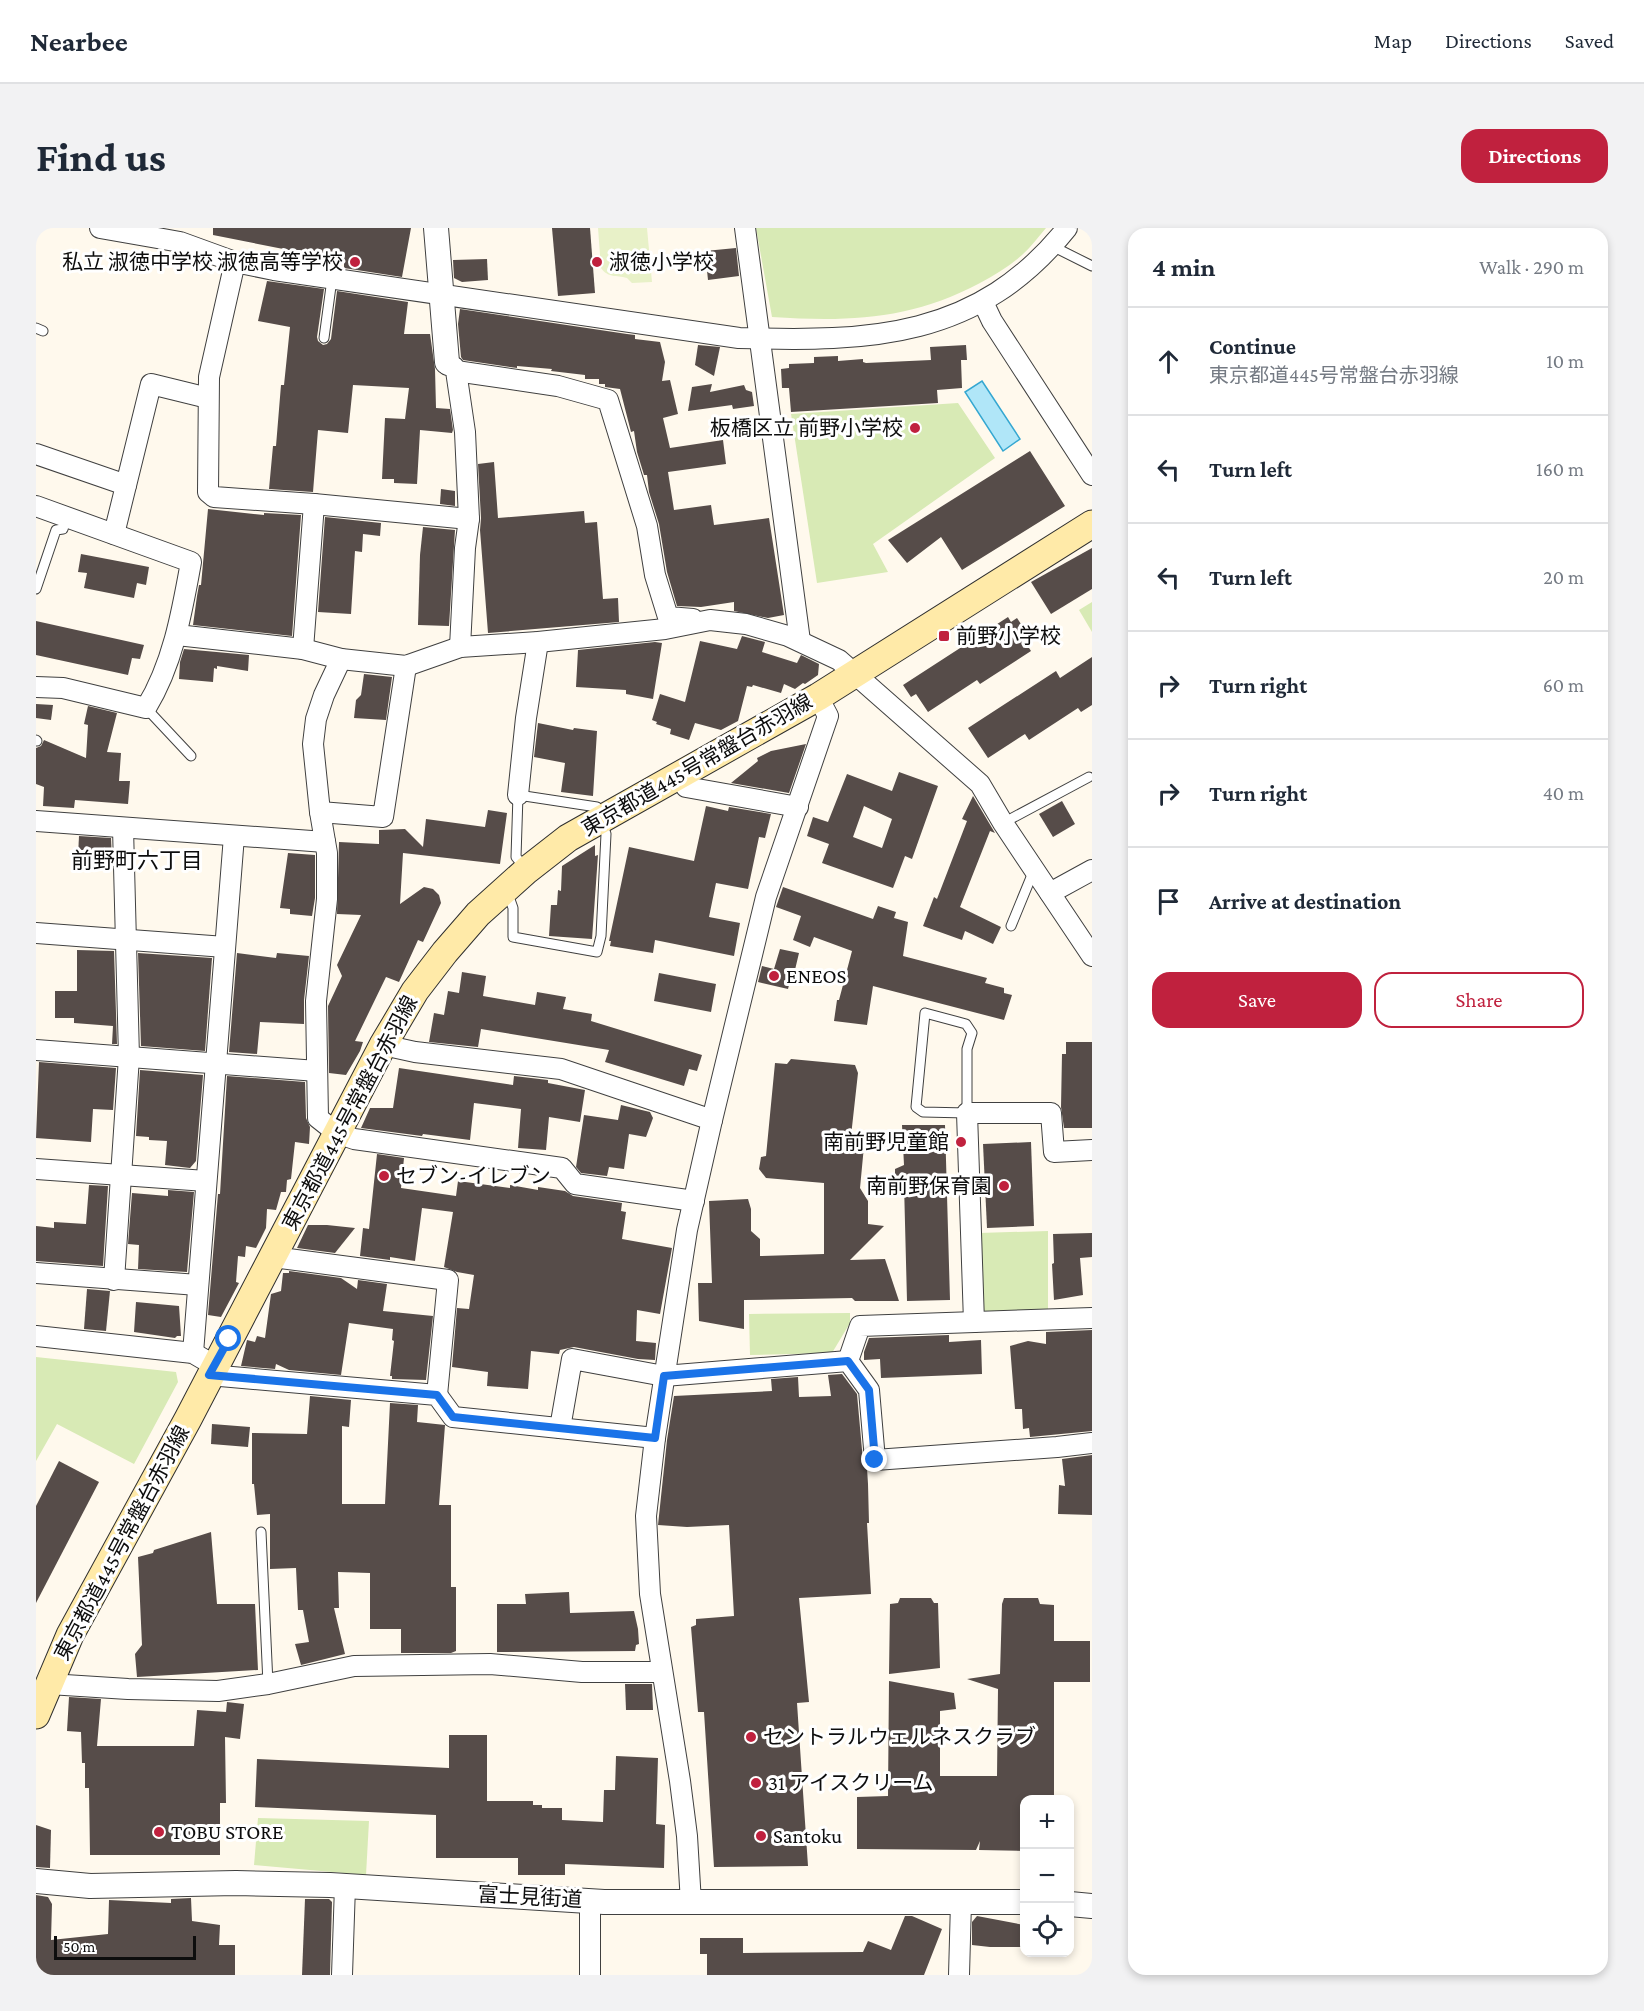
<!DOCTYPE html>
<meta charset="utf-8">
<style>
body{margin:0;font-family:"Crimson Pro","Noto Sans JP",serif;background:#f2f2f3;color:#1f2937}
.controls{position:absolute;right:18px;bottom:18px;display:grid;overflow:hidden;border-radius:12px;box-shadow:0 3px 9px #0003}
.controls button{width:54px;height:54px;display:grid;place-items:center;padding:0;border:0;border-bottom:2px solid #e0e1e3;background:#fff;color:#1f2937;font:30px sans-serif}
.scale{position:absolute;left:18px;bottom:15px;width:142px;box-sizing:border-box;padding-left:6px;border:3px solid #0d0d0d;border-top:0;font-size:16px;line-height:21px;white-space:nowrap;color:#0d0d0d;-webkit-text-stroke:4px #fff;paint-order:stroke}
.stop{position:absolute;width:18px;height:18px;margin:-14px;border:4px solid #1a73e8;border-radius:50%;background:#fff}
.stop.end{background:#1a73e8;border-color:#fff;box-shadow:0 2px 6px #0008}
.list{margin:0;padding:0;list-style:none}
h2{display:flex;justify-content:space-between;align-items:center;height:78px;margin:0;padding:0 24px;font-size:26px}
h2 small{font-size:20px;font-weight:400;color:#747a83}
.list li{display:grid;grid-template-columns:39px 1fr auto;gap:18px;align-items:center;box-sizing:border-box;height:108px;padding:0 24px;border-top:2px solid #e0e1e3}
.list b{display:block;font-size:22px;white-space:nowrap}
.list p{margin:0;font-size:20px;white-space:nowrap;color:#747a83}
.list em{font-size:20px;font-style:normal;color:#747a83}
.actions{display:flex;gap:12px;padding:18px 24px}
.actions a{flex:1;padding:14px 0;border:2px solid #c0213e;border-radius:18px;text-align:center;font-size:21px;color:#c0213e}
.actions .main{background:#c0213e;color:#fff}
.icon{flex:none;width:33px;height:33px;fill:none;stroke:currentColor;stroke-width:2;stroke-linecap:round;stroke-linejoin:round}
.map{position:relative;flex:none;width:1056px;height:1747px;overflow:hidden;border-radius:18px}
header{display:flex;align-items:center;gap:36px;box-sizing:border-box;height:84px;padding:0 30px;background:#fff;border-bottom:2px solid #e0e1e3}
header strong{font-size:28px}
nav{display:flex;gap:33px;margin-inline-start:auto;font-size:21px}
.intro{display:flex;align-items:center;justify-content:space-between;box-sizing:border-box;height:144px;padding:0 36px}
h1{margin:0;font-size:42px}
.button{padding:15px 27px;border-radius:18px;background:#c0213e;color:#fff;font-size:21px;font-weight:700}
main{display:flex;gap:36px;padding:0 36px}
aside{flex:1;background:#fff;border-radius:18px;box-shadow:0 3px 9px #0003}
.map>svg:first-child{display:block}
.green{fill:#d8eab5}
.pitch{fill:#e8f1c8}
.water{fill:#b0e6f8;stroke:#35a7d1;stroke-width:1.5}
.building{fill:#564c49;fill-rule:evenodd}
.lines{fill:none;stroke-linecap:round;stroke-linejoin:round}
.service-casing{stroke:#404040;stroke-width:11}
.minor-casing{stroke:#404040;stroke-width:22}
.tertiary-casing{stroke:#404040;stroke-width:26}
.secondary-casing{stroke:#2f2f2f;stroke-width:29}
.service{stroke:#fff;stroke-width:9}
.minor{stroke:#fff;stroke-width:20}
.tertiary{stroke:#fff;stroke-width:24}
.secondary{stroke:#ffeaa8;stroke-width:27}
.route{stroke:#1a73e8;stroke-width:8}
.poi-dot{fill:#c0213e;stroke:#fff;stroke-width:2}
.labels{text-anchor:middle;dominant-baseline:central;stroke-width:6;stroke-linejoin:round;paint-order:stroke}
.poi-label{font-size:21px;fill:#0d0d0d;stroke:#fff;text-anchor:start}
.street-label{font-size:21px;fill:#0d0d0d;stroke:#fff}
.neighbourhood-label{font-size:22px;fill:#0d0d0d;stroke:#fff}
</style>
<header>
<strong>Nearbee</strong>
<nav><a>Map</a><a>Directions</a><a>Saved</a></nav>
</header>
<div class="intro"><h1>Find us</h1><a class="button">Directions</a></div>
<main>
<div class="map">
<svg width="1056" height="1747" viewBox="0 0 1056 1747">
<rect width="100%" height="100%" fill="#fff9ed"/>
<g class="green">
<path d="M720 0H1010C1002 9 995 19 986 27 974 38 959 47 944 55 875 92 812 94 736 89Z"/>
<path d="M922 175 959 230 837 316 852 344 781 355 755 186Z"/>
<path d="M1056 374V404L1043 382Z"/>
<path d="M1012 1003V1082L950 1084 944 1080 943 1005Z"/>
<path d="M814 1085V1095L796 1125 714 1127 713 1086Z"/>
<path d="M0 1129 140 1144 142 1154 98 1236 21 1196 0 1233Z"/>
<path d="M222 1590 333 1593 330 1647 218 1637Z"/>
</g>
<path class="pitch" d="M562 0H611L616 54 596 55 591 50C580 47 572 50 565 40Z"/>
<path class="water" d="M946 153 984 211 967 223 929 164Z"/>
<g class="building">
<path d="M177 0H375L366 49 308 40V33L177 7Z"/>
<path d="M516 0H554L559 65 522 68Z"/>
<path d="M700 20 703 48 672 52 669 23Z"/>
<path d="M451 31 452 52 426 54 418 50 417 32Z"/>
<path d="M231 53 288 61 281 109 282 113 287 117 291 116 295 111 301 63 372 74 368 106H394L399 141 400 180 414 181 417 202 416 205 384 202 381 256 358 255V251H346L349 190 369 191 373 160 317 157 312 205 282 202 277 264 233 261 237 218H240L245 157H248L254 99 222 93Z"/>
<path d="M424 81 591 106 599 107V111L624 114 629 134 626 153 634 152 642 186 627 190 634 220 687 212 690 236 632 244 638 282 675 277 678 297 733 290 748 387 732 390 698 383V374L665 379 641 378 631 344 623 296 613 264 611 247H608L601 224 598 203 595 204 584 161 569 159V156H563V151H549V147L515 143 516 141 481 138V140L427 132 425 129 422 96Z"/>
<path d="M662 117 684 119 678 148 659 137Z"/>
<path d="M930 117 931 132H925L926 160 901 162 902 175 755 184 753 160H746L745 141 753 140V136L778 135V129L802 128V133L827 131V134L830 135 895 132 894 119Z"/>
<path d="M676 156 674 164 708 157 710 162 716 164 718 178 697 181 696 177 652 183 656 159Z"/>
<path d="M994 223 1029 278 926 342 905 309 871 335 852 312Z"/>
<path d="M458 234 462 290 548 283 549 295 561 294 567 371 582 370 583 394 452 405 444 302 445 290 442 236Z"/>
<path d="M405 261 419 263V278L404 276Z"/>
<path d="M172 281 228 287V285L265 287 256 408 157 397 161 368 163 357H165Z"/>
<path d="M289 289 345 295 344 308 327 306 326 324 319 323 315 386 282 384Z"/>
<path d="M387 299 419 302 413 398 382 397 384 327Z"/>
<path d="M1056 320V361L1015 386 995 354Z"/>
<path d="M45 326 113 339 110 357 101 355 98 370 48 360 51 345 42 344Z"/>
<path d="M972 389 975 394 981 390 989 402 984 406 995 423 944 456 941 452 892 484 880 466 875 469 867 457Z"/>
<path d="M0 393 108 417 104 431 96 430 92 447 0 427Z"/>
<path d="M706 408 729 414 726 424 761 435 765 427 783 436 782 447 769 456 767 455 759 461 748 456 745 465 717 457 716 459 711 458 702 493 685 502 659 495 653 512 634 506 635 501 620 496 621 494 616 492 624 466 649 474 664 413 701 421Z"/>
<path d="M619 414 626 415 617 471 590 466V462L540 459 542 422Z"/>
<path d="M148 421 213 427 212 443 181 438V441L178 440 177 454 143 451 144 434Z"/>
<path d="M1056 429V477L1045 484 1042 480 993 512 989 506 952 530 932 500 1020 443 1024 450Z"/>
<path d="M328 446 356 449 350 492 318 490 320 472 325 467Z"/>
<path d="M0 476 17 477 15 492 0 490Z"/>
<path d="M52 478 81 485 71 524 85 525 83 553H94L92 576 39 572 38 580 7 578 8 559 0 556V520L5 518 8 512 50 530 52 497 48 496Z"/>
<path d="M502 495 537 502 538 500 561 503 557 568 525 564 529 535 498 529Z"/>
<path d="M770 516 753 565 695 555 722 533 721 530 735 523Z"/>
<path d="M863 544 902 558 876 631 869 628 857 660 786 635 793 616 771 608 777 589 792 594 811 546 856 563ZM828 578 856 591 846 620 817 609Z"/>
<path d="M937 568 959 605 954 603 924 679 965 699 957 716 929 703 926 712 887 698 898 669 901 671 931 593 926 591Z"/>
<path d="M1026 573 1039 596 1017 609 1003 586Z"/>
<path d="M670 578 692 583 693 579 735 586 729 610 723 609 712 661 680 655 673 689 704 695 698 728 619 712 617 725 574 718 575 713H573L593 619 658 633Z"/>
<path d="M452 582 471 585 464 636 367 625 364 676 388 659 397 661 403 667 405 675 387 714 382 712 363 754 350 749 319 813 327 814 324 823 310 847 293 845 292 778 306 748 301 737 325 687 301 686 303 614 343 616V602L369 601 387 619 390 591 449 599Z"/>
<path d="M43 608 75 610 76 633 42 628Z"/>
<path d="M559 617V628L562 627 556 711 513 708 515 677H521L522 662 525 663 526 638Z"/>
<path d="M252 625 279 627V670L276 688 254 686V681L244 680Z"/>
<path d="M747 659 837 691 842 678 860 684 858 690 872 694 867 728 951 750 949 755 968 760V765L976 767 968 792 837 758 831 797 798 793 801 772H803L816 723 778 709 774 719 757 712 765 688 740 679Z"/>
<path d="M744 721 763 725 758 746 756 745 752 761 722 754 726 738 738 741Z"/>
<path d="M41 722 78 723 81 816H76L77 798 38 795V790H19V763H41Z"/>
<path d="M102 725 176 730 169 823 105 818Z"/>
<path d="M201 725 240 730 241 725 273 728 268 772V796L224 794 221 826 193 824Z"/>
<path d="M426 744 450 748 447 768 499 777 501 764 530 769 527 781 556 786 555 793 666 827 661 843 653 841 648 858 569 834 573 822 445 801 442 819 393 814 398 785 408 787 412 763 423 765Z"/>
<path d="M623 745 680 756 675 784 618 773Z"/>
<path d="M1030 814H1056V900H1028L1025 879 1026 826H1030Z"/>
<path d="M755 831 819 837 822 845 814 917 828 918 824 960 832 973V996L848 998 814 1032 849 1031 863 1073H819L816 1070 708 1072V1101L663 1093 662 1055H676L673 973 712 971 715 981V1003L724 1011V1028L788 1026V955L730 950 723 941 725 929 730 928 739 835 751 836Z"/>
<path d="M3 834 80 840 77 882 57 881 55 914 0 910Z"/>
<path d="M363 840 477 857 478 848 512 852V855L549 862 544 894 513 889 510 922 482 920 485 881 438 875 434 912 387 906 386 908 325 900 334 880H357Z"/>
<path d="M104 842 167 847 160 933 154 940 129 937 131 913 113 912V909L100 908Z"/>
<path d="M191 848 269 854 270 890 274 899 273 916 259 914 255 951 251 952 250 964H245L240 982 231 981 230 1000 220 1020 210 1018 209 1029 202 1028 200 1054 203 1055 185 1089 172 1087 182 966H184Z"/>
<path d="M585 877 614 884 617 890 610 909 593 906 588 941 573 939 571 948 545 945 540 939 548 887 582 892Z"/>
<path d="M866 897H909L914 1072 871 1073 868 956 859 950V941L868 937Z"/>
<path d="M995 914 998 998 951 1000 947 916Z"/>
<path d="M341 926 368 930 365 960 420 968 422 953 474 960V957L502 962V959L529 963 537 968 586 975 585 983 590 984 586 1011 636 1020 624 1086 601 1082 600 1113 620 1115 619 1132 602 1131 538 1119 524 1122 523 1126 495 1123 492 1161 451 1158 452 1144 416 1139 421 1080 433 1081 438 1047 421 1044 408 1039 417 984 386 980 379 1033 354 1029V1032L324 1028 327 1000 333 1001Z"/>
<path d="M53 957 72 958 67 1038 0 1033V998L18 1000V994L50 996Z"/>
<path d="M132 962 158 964 151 1044 102 1041 103 1017 92 1016 96 965 132 968Z"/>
<path d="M272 997H291L319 1000 299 1025 261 1020Z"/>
<path d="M1056 1005V1029L1044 1030 1047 1067 1018 1072 1016 1036 1018 1035 1017 1006Z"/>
<path d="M253 1043 305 1050 321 1061 322 1052 351 1056 347 1083 397 1088 390 1152 356 1151V1148H354L358 1113 356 1112 357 1101 313 1095 305 1147 253 1142 240 1136 239 1141 205 1138 211 1112 219 1114 221 1108 229 1110 235 1066 245 1063 247 1045H253Z"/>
<path d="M51 1061 74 1063 70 1103 48 1101Z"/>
<path d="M100 1074 143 1078 145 1108H141L139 1110 98 1104Z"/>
<path d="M1056 1102V1203L994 1209 993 1200 987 1201 986 1181H979L974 1118 992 1113 1010 1116V1104Z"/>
<path d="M913 1107V1114L945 1112 946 1146 845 1150 844 1131 828 1132V1124L833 1110Z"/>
<path d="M806 1146 821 1166 827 1233 831 1240 832 1256 833 1295H831L835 1366 763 1370 773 1474 761 1475 772 1638 678 1639 668 1484H662L655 1399 660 1397V1391L698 1388 693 1297 651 1299 622 1297 631 1212 638 1168 736 1163 735 1151 762 1149 763 1169 795 1168 792 1147Z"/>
<path d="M274 1168 315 1172 313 1199 306 1198V1276H349L354 1175 382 1177 381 1194 409 1197 403 1277H415V1359H420V1423L415 1425H365V1401H334V1345L302 1344 303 1380H298L309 1426 265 1437 259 1416 273 1414 267 1382H262L260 1340 234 1341V1286L221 1287 218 1256H216V1205L271 1206Z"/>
<path d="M176 1196 214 1199 212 1219 175 1216Z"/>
<path d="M1056 1227V1287L1022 1286 1023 1257 1029 1258 1026 1231Z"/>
<path d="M23 1233 63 1254 0 1375V1278Z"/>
<path d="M175 1304 181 1376H219L222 1442 101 1449 99 1426 106 1417 102 1329 117 1325 118 1322Z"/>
<path d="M533 1364 534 1385 598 1383 602 1401 603 1416 600 1417 599 1423 461 1424V1376H490L489 1366Z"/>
<path d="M864 1370H895L898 1375H902L904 1440 853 1446 854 1376 862 1375Z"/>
<path d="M968 1370H1002L1004 1376 1018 1377V1413H1054V1454H1018V1572H988V1623L943 1622 944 1613 940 1622 821 1621V1569L852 1568 853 1453 918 1465 920 1481 904 1483V1548H961L962 1461 931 1451 964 1446 966 1376Z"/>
<path d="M589 1456H616L617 1482H590Z"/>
<path d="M33 1469 65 1471 61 1518H158L161 1482 190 1484 191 1474 208 1476 204 1511 189 1509 190 1575H184V1627H54L53 1560H49V1535H46L45 1504 31 1503Z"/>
<path d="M413 1507H451V1573H497V1577H506V1580H526V1592L567 1594 568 1562H579L580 1528 622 1530 620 1596 629 1597 628 1640 529 1636V1647H482V1630H400V1587L219 1579 221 1531 413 1540Z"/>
<path d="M0 1597 15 1602 14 1640 0 1639Z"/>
<path d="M0 1667 12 1669 16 1676 15 1712 72 1706 73 1672 135 1675V1671L155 1670 156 1693 184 1697 183 1717H199V1747H0Z"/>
<path d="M269 1671H293L296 1674 294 1747H266Z"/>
<path d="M869 1688H876L906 1701 888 1747H671V1726H664V1710H707V1725L827 1724 832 1713 855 1722Z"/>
<path d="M941 1688 988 1697V1719H954L936 1717V1694Z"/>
</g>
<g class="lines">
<g class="service-casing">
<g id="service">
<path d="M1016 18 1056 38"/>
<path d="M0 100 7 103"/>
<path d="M288 110 296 51"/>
<path d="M0 361 20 302 27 301 31 289"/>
<path d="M110 480 155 528"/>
<path d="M0 512 1 513"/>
<path d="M967 595 1053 549"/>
<path d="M471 663 477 680V709L561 724 565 708 570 606 561 579 482 567 480 629 490 641"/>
<path d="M975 698 998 642"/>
<path d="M889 785 930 796 936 805 931 821V885L887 884 880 879Z"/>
<path d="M225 1304 232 1456"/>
</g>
</g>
<g class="minor-casing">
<g id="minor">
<path d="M64 0 144 14 199 34 238 42 703 110C834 114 942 111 1031 0"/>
<path d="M709 0 764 413"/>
<path d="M199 34 173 149 172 264 178 269 278 276 433 291"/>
<path d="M947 74 956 93 1056 247"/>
<path d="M412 137 418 139 420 143 429 204 433 291 429 320 424 419"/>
<path d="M420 143 522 158 572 172 611 298 619 347 632 389 657 391"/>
<path d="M0 226 90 257"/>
<path d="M0 278 155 334C146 384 137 436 110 480L27 460 0 459"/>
<path d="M78 306 115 156 172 170"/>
<path d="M141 407 267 421 305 431 370 438 424 419 502 414 629 401 674 392 710 396 752 408 803 432 944 556 967 595 1056 728"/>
<path d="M267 421 278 276"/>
<path d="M305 431 288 467 280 491 277 516 284 584 291 625V671L280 773 282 890 301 905 318 911 526 940 539 956 658 973"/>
<path d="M643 548 650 559 762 579"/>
<path d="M482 567 490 490 502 414"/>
<path d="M284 584 347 589 370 438"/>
<path d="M0 593 289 614"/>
<path d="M1014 665 1056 642"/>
<path d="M0 705 189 719"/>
<path d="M347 817 379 824 525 841 676 892"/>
<path d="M0 822 281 843"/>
<path d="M0 941 170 953"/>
<path d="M237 1029 412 1052 401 1167"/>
<path d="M0 1045 162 1057"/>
<path d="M78 1052 93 829 87 600"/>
<path d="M938 1094 931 885H1015L1018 924 1056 922"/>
<path d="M0 1108 157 1125 169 1132"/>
<path d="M157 1125 198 608"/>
<path d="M812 1133 824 1098 1056 1090"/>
<path d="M173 1147 401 1167 417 1189 619 1210"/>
<path d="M524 1200 536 1131 628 1148 812 1133 833 1162 839 1232 1021 1219 1056 1215"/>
<path d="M13 1456 92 1461 182 1463 232 1456 318 1438 454 1436 546 1444H626"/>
<path d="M655 1675 651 1608 644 1553 614 1366 610 1288 619 1210 651 1002 676 892 730 669 792 488 782 469"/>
<path d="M306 1747 309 1658"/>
<path d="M554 1747V1673"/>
<path d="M923 1747 925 1674"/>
</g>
</g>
<g class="tertiary-casing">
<g id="tertiary">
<path d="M400 0 411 134"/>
<path d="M0 1653 54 1658 200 1655 294 1657 568 1674H988"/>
<path d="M1034 1676 1056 1678"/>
</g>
</g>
<g class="secondary-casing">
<path id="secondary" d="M0 1487 34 1407 152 1191 347 817 379 763 409 724 442 686 491 642 532 610 782 469 1056 296"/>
</g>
<use href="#service" class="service"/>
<use href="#minor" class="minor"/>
<use href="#tertiary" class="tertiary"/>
<use href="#secondary" class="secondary"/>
</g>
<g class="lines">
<path class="route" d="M193 1111 173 1147 401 1167 417 1189 619 1210 628 1148 812 1133 833 1162 839 1232"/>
</g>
<g class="poi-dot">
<circle cx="319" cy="34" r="6"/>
<circle cx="561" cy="34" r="6"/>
<circle cx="879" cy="200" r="6"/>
<rect x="902" y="402" width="12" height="12" rx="3"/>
<circle cx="738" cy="748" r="6"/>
<circle cx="925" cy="914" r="6"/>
<circle cx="348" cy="948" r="6"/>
<circle cx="968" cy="958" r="6"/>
<circle cx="715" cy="1509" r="6"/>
<circle cx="720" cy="1555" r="6"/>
<circle cx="123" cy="1604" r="6"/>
<circle cx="725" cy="1608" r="6"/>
</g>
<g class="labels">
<g class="poi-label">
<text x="307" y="34" text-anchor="end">私立 淑徳中学校 淑徳高等学校</text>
<text x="573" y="34">淑徳小学校</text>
<text x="867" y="200" text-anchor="end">板橋区立 前野小学校</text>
<text x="920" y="408">前野小学校</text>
<text x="750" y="748">ENEOS</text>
<text x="913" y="914" text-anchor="end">南前野児童館</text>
<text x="360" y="948">セブン-イレブン</text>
<text x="956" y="958" text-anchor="end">南前野保育園</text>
<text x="727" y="1509">セントラルウェルネスクラブ</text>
<text x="732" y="1555">31 アイスクリーム</text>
<text x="135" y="1604">TOBU STORE</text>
<text x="737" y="1608">Santoku</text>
</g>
<g class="street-label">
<text transform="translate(661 537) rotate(-30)">東京都道445号常盤台赤羽線</text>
<text transform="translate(314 885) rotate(-62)">東京都道445号常盤台赤羽線</text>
<text transform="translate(86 1315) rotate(-62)">東京都道445号常盤台赤羽線</text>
<text transform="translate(494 1669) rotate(3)">富士見街道</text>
</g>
<g class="neighbourhood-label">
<text x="101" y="632">前野町六丁目</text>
</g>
</g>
</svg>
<div class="controls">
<button>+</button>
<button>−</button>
<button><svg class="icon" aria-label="locate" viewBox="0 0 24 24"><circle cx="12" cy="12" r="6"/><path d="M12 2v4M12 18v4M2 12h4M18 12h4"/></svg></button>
</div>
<div class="scale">50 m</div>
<div class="stop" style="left:193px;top:1111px"></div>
<div class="stop end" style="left:839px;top:1232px"></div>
</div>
<aside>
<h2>4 min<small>Walk · 290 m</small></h2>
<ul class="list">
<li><svg class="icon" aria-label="ahead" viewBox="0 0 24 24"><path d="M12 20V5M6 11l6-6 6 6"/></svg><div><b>Continue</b><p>東京都道445号常盤台赤羽線</p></div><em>10 m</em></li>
<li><svg class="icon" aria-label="left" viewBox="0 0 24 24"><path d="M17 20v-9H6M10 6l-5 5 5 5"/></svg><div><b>Turn left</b></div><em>160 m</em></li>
<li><svg class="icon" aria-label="left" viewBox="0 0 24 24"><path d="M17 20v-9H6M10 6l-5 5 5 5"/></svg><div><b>Turn left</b></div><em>20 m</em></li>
<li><svg class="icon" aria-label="right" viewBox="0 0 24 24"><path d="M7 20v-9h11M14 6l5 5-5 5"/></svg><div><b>Turn right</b></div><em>60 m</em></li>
<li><svg class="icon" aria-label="right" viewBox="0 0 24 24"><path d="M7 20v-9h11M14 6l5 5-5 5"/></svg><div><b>Turn right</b></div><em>40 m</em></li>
<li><svg class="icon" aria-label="arrive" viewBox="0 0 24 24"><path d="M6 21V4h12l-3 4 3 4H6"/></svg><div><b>Arrive at destination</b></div></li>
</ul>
<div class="actions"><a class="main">Save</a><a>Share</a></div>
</aside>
</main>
